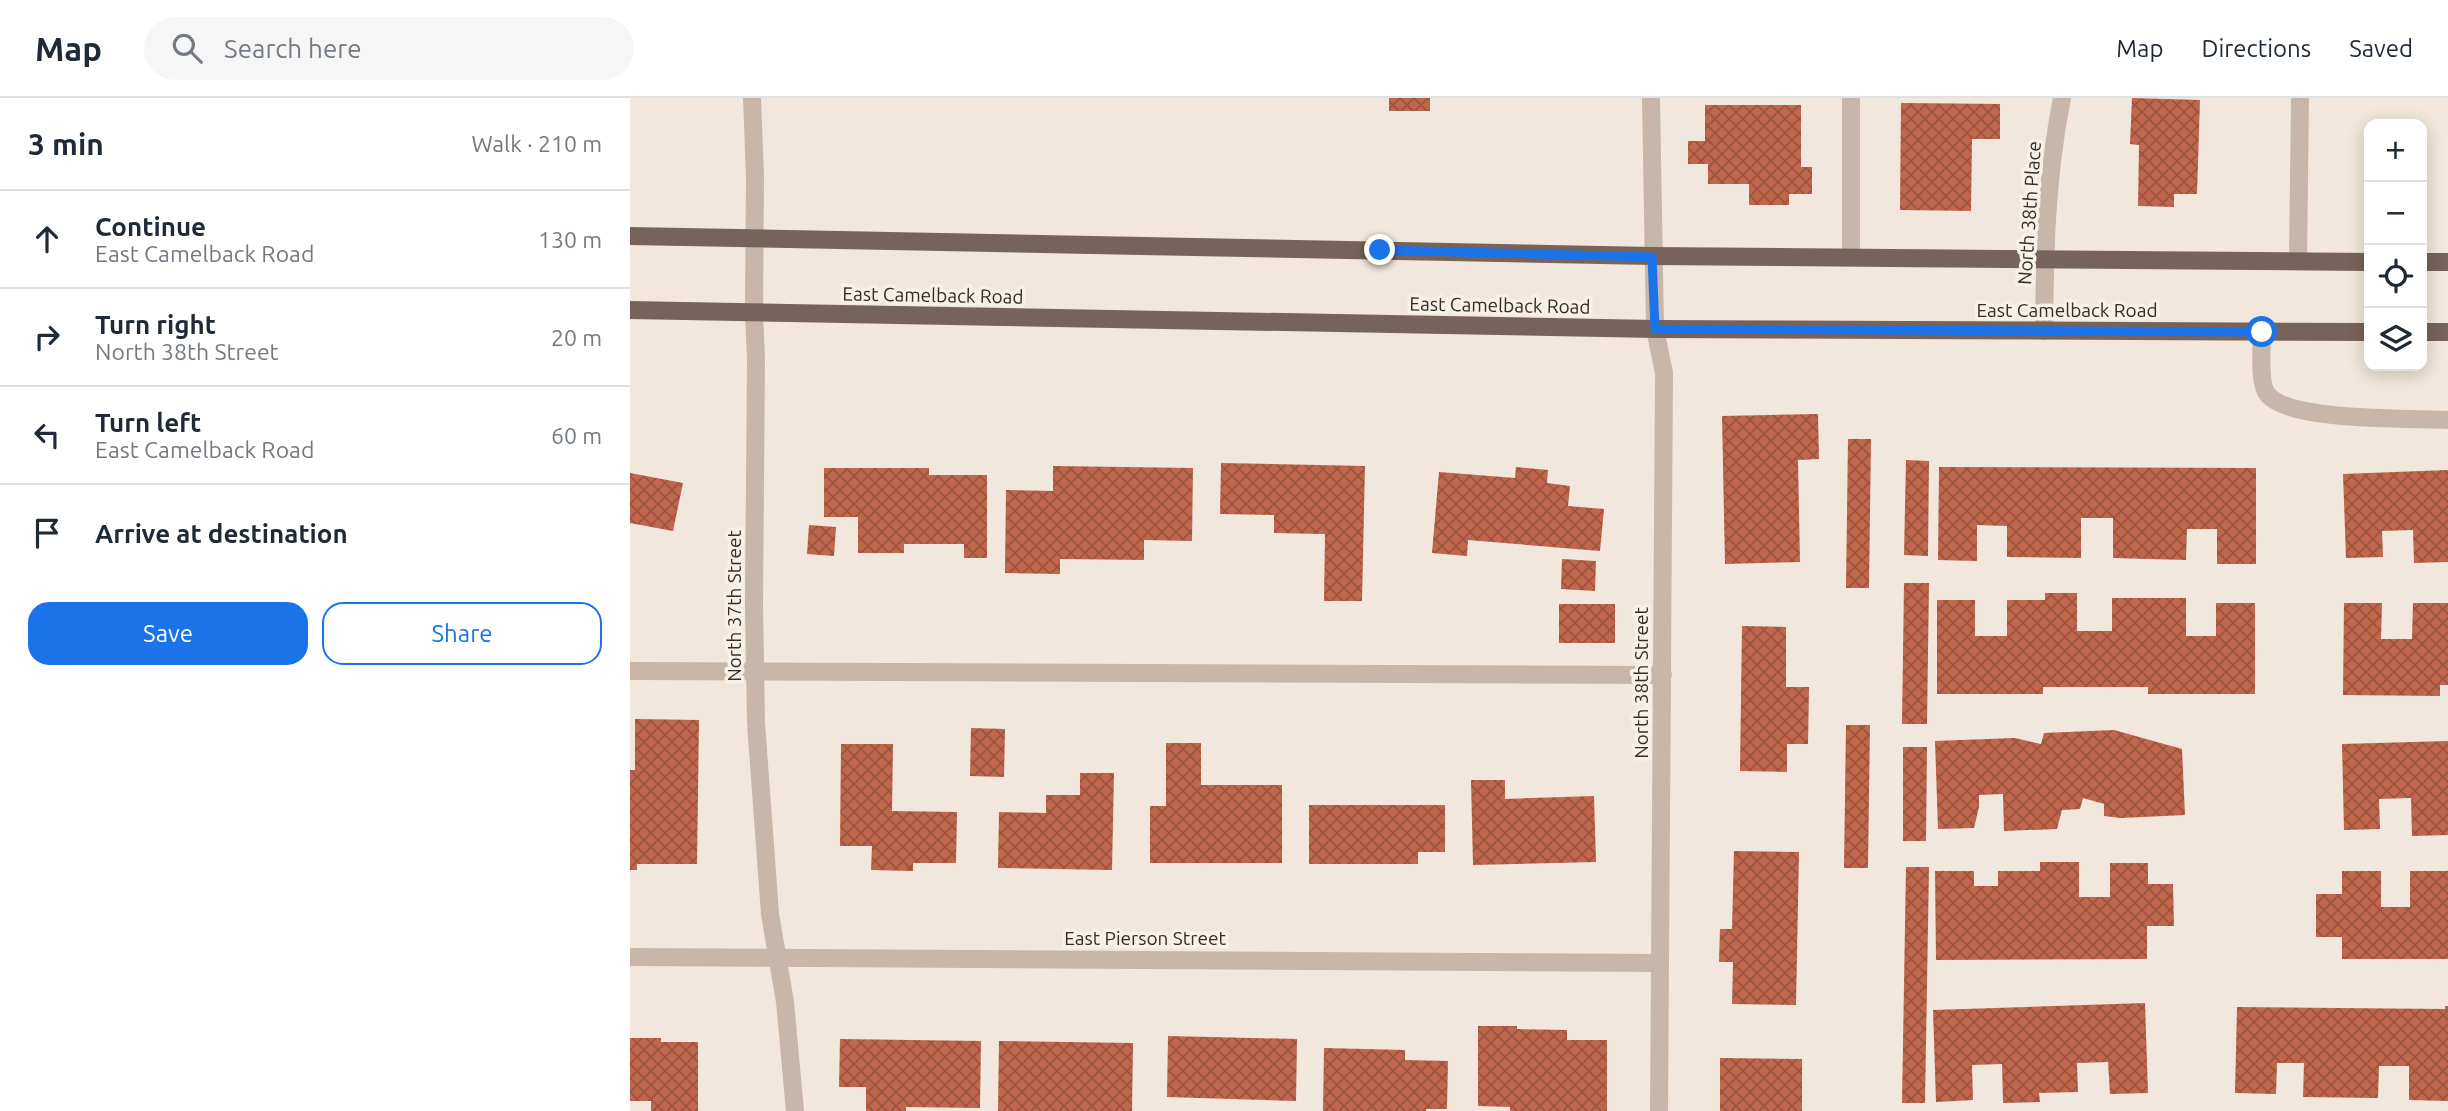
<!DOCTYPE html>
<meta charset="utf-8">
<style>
body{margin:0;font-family:Ubuntu,sans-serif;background:#f6f6f7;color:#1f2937}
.controls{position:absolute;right:21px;top:21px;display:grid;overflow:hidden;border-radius:14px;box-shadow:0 4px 18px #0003}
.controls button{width:63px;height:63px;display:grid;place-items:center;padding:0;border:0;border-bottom:2px solid #e0e1e3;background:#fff;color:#1f2937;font:35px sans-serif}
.stop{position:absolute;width:21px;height:21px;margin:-16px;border:5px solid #1a73e8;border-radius:50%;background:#fff}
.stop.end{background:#1a73e8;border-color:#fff;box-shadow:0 2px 7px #0008}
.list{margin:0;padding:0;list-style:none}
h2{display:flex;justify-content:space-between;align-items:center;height:91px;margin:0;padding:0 28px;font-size:30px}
h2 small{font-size:23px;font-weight:400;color:#747a83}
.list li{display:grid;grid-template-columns:46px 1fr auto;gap:21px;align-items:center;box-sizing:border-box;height:98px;padding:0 28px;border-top:2px solid #e0e1e3}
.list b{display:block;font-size:26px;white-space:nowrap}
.list p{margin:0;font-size:23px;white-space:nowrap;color:#747a83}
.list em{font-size:23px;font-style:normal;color:#747a83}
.actions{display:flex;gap:14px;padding:21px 28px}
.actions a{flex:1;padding:16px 0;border:2px solid #1a73e8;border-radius:21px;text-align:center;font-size:24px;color:#1a73e8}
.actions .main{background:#1a73e8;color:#fff}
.icon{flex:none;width:38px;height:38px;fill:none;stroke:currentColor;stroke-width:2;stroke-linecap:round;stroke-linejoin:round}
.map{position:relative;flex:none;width:1818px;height:1013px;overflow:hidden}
header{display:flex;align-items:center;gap:42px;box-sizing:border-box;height:98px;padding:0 35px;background:#fff;border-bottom:2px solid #e0e1e3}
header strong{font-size:33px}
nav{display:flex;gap:38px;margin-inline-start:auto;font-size:24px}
.search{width:490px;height:63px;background:#f6f6f7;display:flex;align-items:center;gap:18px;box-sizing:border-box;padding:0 24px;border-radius:38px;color:#747a83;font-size:26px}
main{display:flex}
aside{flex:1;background:#fff}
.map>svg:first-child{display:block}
.building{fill:url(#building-cross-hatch)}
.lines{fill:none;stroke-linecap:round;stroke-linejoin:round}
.lane{stroke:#c8b7a9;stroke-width:18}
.street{stroke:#c8b7a9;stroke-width:18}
.primary{stroke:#77635a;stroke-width:18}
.route{stroke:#1a73e8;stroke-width:9}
.labels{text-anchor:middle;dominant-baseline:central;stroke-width:7;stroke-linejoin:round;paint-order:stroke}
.street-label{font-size:19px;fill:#352c28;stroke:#f8f1e8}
</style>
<header>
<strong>Map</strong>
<div class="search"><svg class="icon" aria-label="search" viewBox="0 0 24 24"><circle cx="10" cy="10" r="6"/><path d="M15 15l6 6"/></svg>Search here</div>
<nav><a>Map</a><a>Directions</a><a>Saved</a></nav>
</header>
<main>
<aside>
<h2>3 min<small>Walk · 210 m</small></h2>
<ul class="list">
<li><svg class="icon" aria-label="ahead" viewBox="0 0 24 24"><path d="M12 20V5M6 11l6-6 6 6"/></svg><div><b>Continue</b><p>East Camelback Road</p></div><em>130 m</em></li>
<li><svg class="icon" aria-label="right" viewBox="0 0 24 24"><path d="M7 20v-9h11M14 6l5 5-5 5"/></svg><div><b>Turn right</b><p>North 38th Street</p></div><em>20 m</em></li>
<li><svg class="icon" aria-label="left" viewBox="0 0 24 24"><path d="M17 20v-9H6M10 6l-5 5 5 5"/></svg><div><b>Turn left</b><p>East Camelback Road</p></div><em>60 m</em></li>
<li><svg class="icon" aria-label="arrive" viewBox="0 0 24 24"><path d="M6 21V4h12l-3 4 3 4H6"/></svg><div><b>Arrive at destination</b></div></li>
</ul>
<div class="actions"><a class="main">Save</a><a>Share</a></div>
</aside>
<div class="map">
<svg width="1818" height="1013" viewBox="0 0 1818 1013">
<defs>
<pattern id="building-cross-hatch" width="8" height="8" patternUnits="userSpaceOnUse" patternTransform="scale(1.75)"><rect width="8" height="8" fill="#bf664c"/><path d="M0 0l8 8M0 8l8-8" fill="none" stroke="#9c543f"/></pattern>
</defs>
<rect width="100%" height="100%" fill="#f1e7dc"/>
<g class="building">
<rect x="759" y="0" width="41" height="13"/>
<path d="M1502 0 1570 2 1567 96H1544V109L1508 108 1509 47 1500 46Z"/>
<path d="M1271 5 1370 6V41H1342L1341 113 1270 112Z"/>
<path d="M1075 7H1171V69H1182V96H1159V107H1119V86H1078V66H1058V43H1075Z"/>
<path d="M1188 316 1189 361 1168 362 1170 464 1095 466 1092 318Z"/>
<path d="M1218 341H1241L1239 490H1216Z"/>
<path d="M1276 362 1299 363 1298 458 1274 457Z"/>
<path d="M591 365 735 368 732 503H694L695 436 644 435V417L590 416Z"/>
<path d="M423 368 563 370 562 443 514 442V462L430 461V476L375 475 376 392 423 393Z"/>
<path d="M886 369 918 372 917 385 940 388 938 408 974 411 970 453 838 442 837 458 802 455 809 374 885 380Z"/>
<path d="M1309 369 1626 370V466H1587V431H1557L1556 462 1483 460V420H1451V460L1377 459V428L1347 427V463L1308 462Z"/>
<path d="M194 370H299V377H357V460H334V446H274V455H228V419H194Z"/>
<path d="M1818 372V464L1784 465 1783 432 1752 433 1753 459 1716 460 1713 376Z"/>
<path d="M0 375 53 385 43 433 0 425Z"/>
<path d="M179 427 206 429 204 458 177 456Z"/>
<path d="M932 461 966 463 965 493 931 491Z"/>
<path d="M1274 485H1299L1297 626H1272Z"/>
<path d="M1415 495H1447V533H1482V500H1556V538H1586V505H1625V596H1518V589H1413V596H1307V502H1345V538H1377V502H1415Z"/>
<path d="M1714 505H1752L1751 541H1782L1783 505H1818V587H1810V598L1713 597Z"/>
<rect x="929" y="506" width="56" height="39"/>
<path d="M1112 528 1156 529V589H1179L1178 646H1157V674L1110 673Z"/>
<path d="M5 621 69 622 67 766H7V772H0V672H5Z"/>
<path d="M1216 627H1240L1238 770H1214Z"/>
<path d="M341 630 375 631 374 679 340 678Z"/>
<path d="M1484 632 1552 651 1555 717 1491 720 1474 718V706L1453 700 1450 711 1432 712 1427 731 1374 733 1373 696 1349 697V709L1344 730 1308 731 1305 643 1385 640 1411 646 1414 635Z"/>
<path d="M1818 643V737L1782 738 1781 700 1749 701 1750 731 1714 732 1712 646Z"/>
<path d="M536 645H571V687H652V765H520V708H536Z"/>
<path d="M211 646H263L262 713 327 714 326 765H283V773L241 772 242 748H210Z"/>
<path d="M1273 649H1297L1296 743H1273Z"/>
<path d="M450 675H484L482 772 368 770 369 714 416 715V697H450Z"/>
<path d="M841 682H875V701L964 698 966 764 843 767Z"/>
<path d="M679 707H815V754H788V766H679Z"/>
<path d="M1104 753 1169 754 1166 907 1102 906 1103 864H1089L1090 831H1102Z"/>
<path d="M1410 764H1449V799H1480V765H1518V786H1543L1544 828H1517V861L1306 862 1305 773H1344V788H1368V773H1410Z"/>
<path d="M1276 769H1299L1295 1005H1272Z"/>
<path d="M1712 773H1751V809H1780V773H1818V861H1712V839H1686V796H1712Z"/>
<path d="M1515 905 1518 995 1480 996 1478 964 1447 965 1448 994 1409 995 1410 1004 1373 1005 1372 966 1342 967 1343 1002 1306 1004 1303 912Z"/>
<path d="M1815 908H1818V1003L1779 1002V968H1749L1748 1000 1673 999 1674 965H1647L1646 996 1605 995 1607 909 1815 911Z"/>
<path d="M848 928H887V931L937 932V942H977V1013H880V1009L848 1008Z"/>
<path d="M538 938 667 941 666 1003 537 999Z"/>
<path d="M0 940H31V944H68V1013H21V1003H0Z"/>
<path d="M210 941 351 943 350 1010 276 1009V1013H236V989H209Z"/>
<path d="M369 943 503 945 502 1013H368Z"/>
<path d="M694 950 775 952V962L818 963 817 1011H796V1013H693Z"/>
<path d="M1090 960 1172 961V1013H1090Z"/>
</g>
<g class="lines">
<g class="lane">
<path d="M1221 0V159"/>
<path d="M1668 163 1670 0"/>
<path d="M1632 234C1632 249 1628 286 1638 297 1661 324 1782 320 1818 322"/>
<path d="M0 573 1033 577"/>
</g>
<g class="street">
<path d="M122 0 125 79 124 215 126 261 124 506 126 625 140 816 155 904 165 1013"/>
<path d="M1021 0 1025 231 1034 275 1029 1013"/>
<path d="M1414 233C1415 151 1416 80 1432 0"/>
<path d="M0 859 1030 865"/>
</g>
<g class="primary">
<path d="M0 138 1022 158 1739 164"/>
<path d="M1792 164H1818"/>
<path d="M0 212 1025 231 1739 234"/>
<path d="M1792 234H1818"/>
</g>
</g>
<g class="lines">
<path class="route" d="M750 152 1022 159 1025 231 1632 234"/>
</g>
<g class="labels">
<g class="street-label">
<text transform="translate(1399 115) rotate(-86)">North 38th Place</text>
<text transform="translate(303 197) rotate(1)">East Camelback Road</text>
<text transform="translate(870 207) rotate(1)">East Camelback Road</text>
<text x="1437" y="212">East Camelback Road</text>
<text transform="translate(104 508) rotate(-90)">North 37th Street</text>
<text transform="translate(1011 585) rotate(-90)">North 38th Street</text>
<text x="515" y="840">East Pierson Street</text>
</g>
</g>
</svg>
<div class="controls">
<button>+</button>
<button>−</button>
<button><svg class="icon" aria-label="locate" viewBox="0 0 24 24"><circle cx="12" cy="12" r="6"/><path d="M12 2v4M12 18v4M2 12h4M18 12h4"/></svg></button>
<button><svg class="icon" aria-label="layers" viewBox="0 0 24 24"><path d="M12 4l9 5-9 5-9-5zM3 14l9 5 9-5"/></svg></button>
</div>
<div class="stop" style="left:1632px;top:234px"></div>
<div class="stop end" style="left:750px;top:152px"></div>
</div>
</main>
